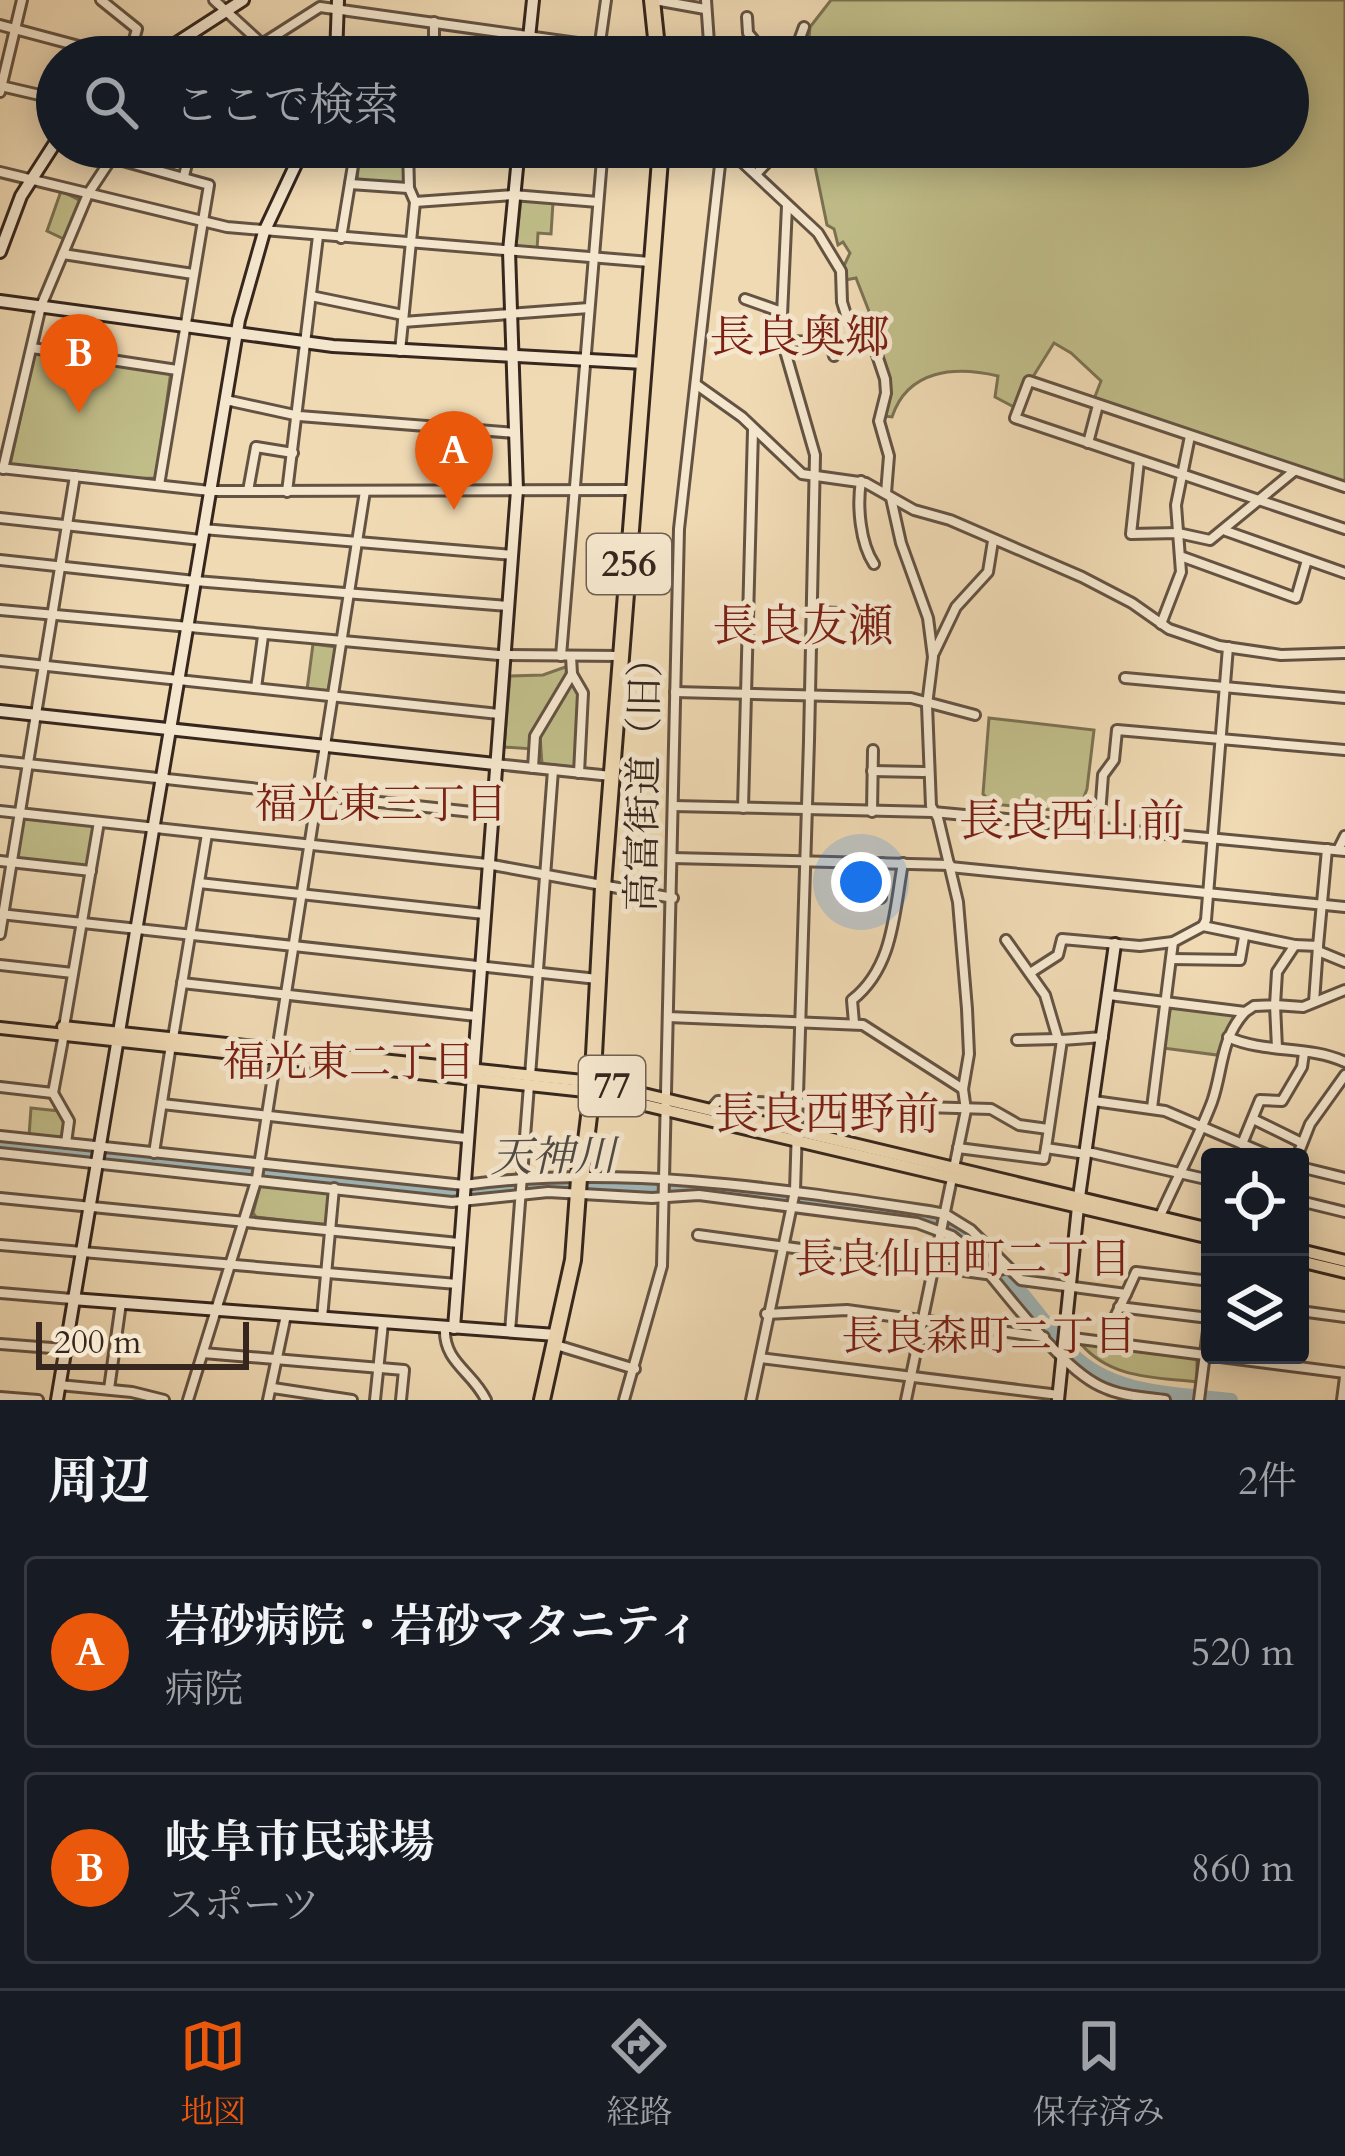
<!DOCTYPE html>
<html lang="ja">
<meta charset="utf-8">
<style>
body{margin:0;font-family:Cardo,"Noto Serif JP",serif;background:#242831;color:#f1f3f6}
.controls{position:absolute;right:36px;bottom:36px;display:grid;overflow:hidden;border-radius:12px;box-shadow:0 6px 30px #0003}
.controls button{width:108px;height:108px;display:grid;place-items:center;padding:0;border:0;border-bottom:3px solid #363941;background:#171b24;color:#f1f3f6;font:60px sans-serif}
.scale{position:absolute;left:36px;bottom:30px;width:213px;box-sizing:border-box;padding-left:12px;border:6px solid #36261d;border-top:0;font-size:33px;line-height:42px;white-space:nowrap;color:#36261d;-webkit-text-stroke:9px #f5e7ce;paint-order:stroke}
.you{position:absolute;left:861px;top:882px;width:42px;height:42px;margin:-30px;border:9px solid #fff;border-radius:50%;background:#1a73e8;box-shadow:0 0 0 18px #1a73e833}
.badge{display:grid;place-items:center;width:78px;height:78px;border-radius:50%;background:#ea580c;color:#fff;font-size:39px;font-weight:700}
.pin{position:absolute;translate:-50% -99px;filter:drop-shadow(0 3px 6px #0008)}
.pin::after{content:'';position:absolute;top:63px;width:42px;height:36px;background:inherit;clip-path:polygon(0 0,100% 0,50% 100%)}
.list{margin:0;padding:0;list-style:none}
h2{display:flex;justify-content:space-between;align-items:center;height:156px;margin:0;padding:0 48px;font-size:51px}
h2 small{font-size:39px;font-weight:400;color:#9ea1a6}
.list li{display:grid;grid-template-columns:78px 1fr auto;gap:36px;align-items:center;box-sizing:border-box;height:192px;margin:0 24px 24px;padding:0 24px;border:3px solid #363941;border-radius:12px}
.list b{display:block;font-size:45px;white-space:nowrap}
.list p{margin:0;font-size:39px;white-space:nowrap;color:#9ea1a6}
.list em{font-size:39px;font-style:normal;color:#9ea1a6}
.icon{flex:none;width:66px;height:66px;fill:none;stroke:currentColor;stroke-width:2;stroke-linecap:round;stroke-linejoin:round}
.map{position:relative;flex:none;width:1345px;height:1400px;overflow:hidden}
.search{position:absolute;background:#171b24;box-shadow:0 6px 30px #0003;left:36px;right:36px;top:36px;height:132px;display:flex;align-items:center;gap:30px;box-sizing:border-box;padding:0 42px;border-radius:66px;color:#9ea1a6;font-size:45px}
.sheet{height:588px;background:#171b24}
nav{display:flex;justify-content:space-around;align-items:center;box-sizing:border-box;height:168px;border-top:3px solid #363941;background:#171b24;font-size:33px;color:#9ea1a6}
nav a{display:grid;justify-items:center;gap:6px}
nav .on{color:#ea580c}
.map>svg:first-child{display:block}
.green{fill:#c0bd89;stroke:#7b7253;stroke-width:3}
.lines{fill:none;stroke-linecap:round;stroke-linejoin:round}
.river{stroke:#a0b7b9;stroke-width:14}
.street-casing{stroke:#645343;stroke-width:14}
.secondary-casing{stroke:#36261d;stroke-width:16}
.primary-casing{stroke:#36261d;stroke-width:16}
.highway-casing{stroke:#36261d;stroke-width:20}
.street{stroke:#f5e7ce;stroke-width:8}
.secondary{stroke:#f5e7ce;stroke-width:10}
.primary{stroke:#f0dab4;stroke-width:10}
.highway{stroke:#f0dab4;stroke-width:14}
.labels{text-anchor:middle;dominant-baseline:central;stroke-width:10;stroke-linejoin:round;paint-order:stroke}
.shield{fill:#f5e7ce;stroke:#6f6052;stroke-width:3}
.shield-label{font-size:36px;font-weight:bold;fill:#36261d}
.street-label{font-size:39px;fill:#36261d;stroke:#f5e7ce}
.neighbourhood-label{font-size:42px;fill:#7a1f14;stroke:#f5e7ce}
.water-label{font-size:42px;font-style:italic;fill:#504a44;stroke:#f5e7ce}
.quarter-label{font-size:45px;fill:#7a1f14;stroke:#f5e7ce}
</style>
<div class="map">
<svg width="1345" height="1400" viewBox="0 0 1345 1400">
<rect width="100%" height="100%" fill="#f0dab4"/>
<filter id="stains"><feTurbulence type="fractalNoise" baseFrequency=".00167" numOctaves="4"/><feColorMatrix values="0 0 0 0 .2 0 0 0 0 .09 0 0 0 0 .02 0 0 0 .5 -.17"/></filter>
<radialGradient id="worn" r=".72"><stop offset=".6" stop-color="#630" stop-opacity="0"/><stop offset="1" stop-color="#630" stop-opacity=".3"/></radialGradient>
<g class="green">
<path d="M831 0H1345V484L1094 399 1101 381 1071 353 1054 343 1014 407 995 397 998 376C955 366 908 369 892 417L883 416 886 401 869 342 879 337 856 278 845 280 842 270 850 253 843 242 838 245 834 229 827 225 811 147H1288V57H807L810 27Z"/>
<path d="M360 147H405L406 184 357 181Z"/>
<path d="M61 191 83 202 66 240 47 231Z"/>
<path d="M521 199 553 202 551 234 538 233 537 250 516 246Z"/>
<path d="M35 350 171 371 156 478 126 479 10 465Z"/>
<path d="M313 644 336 647 328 692 307 690Z"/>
<path d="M568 666 569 674 534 731 533 749 504 747 510 676 543 675Z"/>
<path d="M570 680 584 697 575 767 542 764 540 736Z"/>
<path d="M989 718 1094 730 1087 789 1081 805 1071 803 1062 811 993 804 983 794Z"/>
<path d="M23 818 94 826 88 868 17 859Z"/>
<path d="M1171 1006 1235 1014 1217 1055 1163 1048Z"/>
<path d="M31 1108 59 1111 66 1121 64 1137 29 1136Z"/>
<path d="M265 1184 331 1192 329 1222 325 1225 256 1217 253 1213 260 1186Z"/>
<path d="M1081 1344 1197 1359V1382C1155 1377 1111 1379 1081 1344Z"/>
</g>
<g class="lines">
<g class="river">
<path d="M0 1146 431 1192 594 1185 674 1187 903 1213C979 1227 1012 1282 1058 1338"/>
<path d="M1072 1354C1114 1395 1175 1393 1231 1400"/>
</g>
<g class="street-casing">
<g id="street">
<path d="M101 0 137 29 129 57"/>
<path d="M214 0 262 44 296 57"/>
<path d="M655 0 705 9"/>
<path d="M706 0 710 57"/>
<path d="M747 17 748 33 768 57"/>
<path d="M0 25 120 57"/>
<path d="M251 57 262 44 320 7 599 46"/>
<path d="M434 57V22"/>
<path d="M598 57 606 0"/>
<path d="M793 57 804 27"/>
<path d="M1 86 57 99"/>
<path d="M0 92 22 0"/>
<path d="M726 147 818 233 841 271 842 302 848 321 875 349 885 379 886 393 879 421 889 456 886 493"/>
<path d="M112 158 209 185 159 485"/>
<path d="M0 172 227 227 650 262"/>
<path d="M756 174 782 147"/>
<path d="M184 176 191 147"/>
<path d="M350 184 408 188"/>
<path d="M415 202 513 195 598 202"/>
<path d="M341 238 356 147"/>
<path d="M63 254 193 274"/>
<path d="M311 296 403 315"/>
<path d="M745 299 782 312"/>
<path d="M825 321 834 356"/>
<path d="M403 322 589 308"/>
<path d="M782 341 831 342"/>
<path d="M32 348 177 370"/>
<path d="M400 351 415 202 409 188 408 147"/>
<path d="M697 385 742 417 802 474 866 483 914 510 950 520 1082 577 1132 603 1169 629 1219 646 1281 655 1345 653"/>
<path d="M226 400 299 416 515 433"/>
<path d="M1088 443 1098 405"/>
<path d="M1139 461 1131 534 1178 533 1210 540 1293 472"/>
<path d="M0 468 210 491 633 490"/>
<path d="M3 469 41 306 88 194 119 147"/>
<path d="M861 481C857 506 860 543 874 564"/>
<path d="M1345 487 1029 381 1015 418 1345 529"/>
<path d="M248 491 256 447 293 453"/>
<path d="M287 492 318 236"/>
<path d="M891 498 901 543 928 618 933 657 927 705 931 806 938 818 958 902 967 1009 969 1054 963 1089 966 1110 954 1168"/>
<path d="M0 518 201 540"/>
<path d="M203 529 512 555"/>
<path d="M1226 531 1345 573"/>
<path d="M1183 557 1296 598 1307 560"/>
<path d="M0 560 195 581 508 606"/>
<path d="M0 610 499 655 620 656"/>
<path d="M811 612 840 613"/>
<path d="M1161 624 1181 572 1176 505 1190 436"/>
<path d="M934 653 956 607 988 572 993 541"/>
<path d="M561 656 603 147"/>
<path d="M571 656 572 674 583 693 579 773"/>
<path d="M0 661 499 714"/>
<path d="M1125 678 1345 698"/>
<path d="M256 688 263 636"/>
<path d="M675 692 911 698 975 715"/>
<path d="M0 761 491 814"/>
<path d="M495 764 611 776"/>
<path d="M533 768 535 736 572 674"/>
<path d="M872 771 924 772"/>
<path d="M673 806 933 812 1345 851"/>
<path d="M743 808 753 430"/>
<path d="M0 811 487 864 673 898"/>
<path d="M872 812 873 750"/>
<path d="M1099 828 1103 775 1114 760 1117 730 1345 750"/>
<path d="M1338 850 1345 836"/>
<path d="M672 858 950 865"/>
<path d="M0 861 91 871"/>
<path d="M950 867 1345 907"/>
<path d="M199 883 484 914"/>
<path d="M881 898 882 863"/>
<path d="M0 914 597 979"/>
<path d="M1203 926 1295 945"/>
<path d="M0 934 75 476"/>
<path d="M1006 940 1045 995 1058 1039 1062 1040"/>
<path d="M1318 951 1345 962"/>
<path d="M1171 959 1240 960 1244 937"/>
<path d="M0 965 73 973"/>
<path d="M1030 973 1058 955 1062 939 1140 946 1173 942"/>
<path d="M182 983 476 1016"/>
<path d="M1109 995 1245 1012 1254 1006 1275 1005 1277 972 1295 945 1318 946 1327 849"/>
<path d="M1314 1002 1318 946"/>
<path d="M668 1017 863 1025 963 1089"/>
<path d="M854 1023 852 1000C894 967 894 912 903 863"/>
<path d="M64 1027 99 822"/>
<path d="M1228 1037C1265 1054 1309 1045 1345 1062"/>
<path d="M173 1038 207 834"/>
<path d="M1017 1040 1057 1039"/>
<path d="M1277 1048 1275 1005 1303 1007 1345 990"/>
<path d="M530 1076 553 770"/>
<path d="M0 1087 53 1093 64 1034"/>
<path d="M53 1093 69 1121 66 1143"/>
<path d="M1094 1101 1165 1111 1273 1157"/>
<path d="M162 1104 466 1138"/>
<path d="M1152 1108 1173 942 1203 926 1206 920 1228 647"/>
<path d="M711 1109 718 1101 991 1109 1019 1125 1048 1129"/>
<path d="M1253 1119 1302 1143"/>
<path d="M0 1136 464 1185C619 1164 775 1188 929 1211L945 1214 971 1230 1021 1280 1126 1294 1103 1342"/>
<path d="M1242 1144 1260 1100 1282 1101 1302 1067 1304 1053"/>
<path d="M958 1148 1044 1159 1046 1148"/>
<path d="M0 1153 452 1202 548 1192 652 1198 699 1195 917 1223 952 1236 970 1251C1003 1288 1058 1366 1100 1386 1120 1396 1143 1397 1165 1400"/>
<path d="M154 1153 171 1045"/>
<path d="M1079 1153 1046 1148 1062 1040 1103 1037"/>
<path d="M1092 1153 1210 1180"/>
<path d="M1297 1157 1310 1124 1345 1075"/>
<path d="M1300 1167 1345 1178"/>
<path d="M0 1198 459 1243"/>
<path d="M1300 1201 1345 1212"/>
<path d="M1160 1216C1177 1178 1197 1141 1212 1102 1223 1071 1220 1040 1244 1013"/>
<path d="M698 1235 986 1274 1007 1268"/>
<path d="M0 1245 457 1284"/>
<path d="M0 1293 72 1299"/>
<path d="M1126 1294 1136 1272 1210 1281"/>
<path d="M1119 1307 1209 1318"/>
<path d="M1300 1311 1345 1317"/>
<path d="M766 1314 847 1310 1044 1337"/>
<path d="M322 1318 334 1188"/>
<path d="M445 1328C443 1362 473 1372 486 1400"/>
<path d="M510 1332 529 1085"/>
<path d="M1065 1337 1345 1373"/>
<path d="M0 1344 65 1349"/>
<path d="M556 1345 635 1369"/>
<path d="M203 1353 404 1370 401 1400"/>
<path d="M760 1358 1059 1395"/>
<path d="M59 1385 132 1392 164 1400"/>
<path d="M273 1388 352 1400"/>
<path d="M109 1389 121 1303"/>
<path d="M0 1397 38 1400"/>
<path d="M188 1400 257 1178 365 491"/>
<path d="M268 1400 286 1315"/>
<path d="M375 1400 383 1323"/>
<path d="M624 1400 662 1266 679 529 722 147"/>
<path d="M751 1400 795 1191 809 741 815 455 781 337 787 206"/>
<path d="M906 1400 952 1178"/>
<path d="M1199 1400 1210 1315"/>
<path d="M1342 1400 1345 1377"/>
</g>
</g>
<g class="secondary-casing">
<g id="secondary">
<path d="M155 57 243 0"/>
<path d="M336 57 338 0"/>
<path d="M527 57 533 0"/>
<path d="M0 252 21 196 57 140"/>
<path d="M0 301 333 346 644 363"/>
<path d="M0 711 495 764"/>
<path d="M72 1299 556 1335"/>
<path d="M454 1328 517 490 509 251 519 147"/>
<path d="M57 1400 239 320 264 232 304 147"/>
<path d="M1058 1400 1079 1197 1115 944"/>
</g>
</g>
<g class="primary-casing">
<g id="primary">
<path d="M63 1027 593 1082 1210 1229"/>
<path d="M0 1028 585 1091 1210 1238"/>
<path d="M1300 1250 1345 1261"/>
<path d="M1300 1261 1345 1272"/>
</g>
</g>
<g class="highway-casing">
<g id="highway">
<path d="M652 0 658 57"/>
<path d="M582 1173 592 1092 603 887 661 147"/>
<path d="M542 1400 573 1260 580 1165"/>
</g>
</g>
<use href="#street" class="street"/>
<use href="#secondary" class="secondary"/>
<use href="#primary" class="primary"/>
<use href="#highway" class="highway"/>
</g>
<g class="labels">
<g class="shield">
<rect x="587" y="534" width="84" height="60" rx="9"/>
<rect x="579" y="1056" width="66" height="60" rx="9"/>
</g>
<g class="shield-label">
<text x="629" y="564">256</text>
<text x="612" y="1086">77</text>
</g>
<g class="street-label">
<text transform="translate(644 775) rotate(-89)">高富街道（旧）</text>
</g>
<g class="neighbourhood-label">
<text x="381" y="804">福光東三丁目</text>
<text x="349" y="1062">福光東二丁目</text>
<text x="963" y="1259">長良仙田町二丁目</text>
<text x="989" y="1336">長良森町二丁目</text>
</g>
<g class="water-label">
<text transform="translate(553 1157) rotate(-1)">天神川</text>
</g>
<g class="quarter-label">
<text x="800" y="337">長良奥郷</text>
<text x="803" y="626">長良友瀬</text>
<text x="1072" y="821">長良西山前</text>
<text x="827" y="1114">長良西野前</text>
</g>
</g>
<rect width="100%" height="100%" filter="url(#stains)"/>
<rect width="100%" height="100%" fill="url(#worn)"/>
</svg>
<div class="controls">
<button><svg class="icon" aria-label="locate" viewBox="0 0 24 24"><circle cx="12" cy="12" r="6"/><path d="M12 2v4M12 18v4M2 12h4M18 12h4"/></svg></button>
<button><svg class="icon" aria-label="layers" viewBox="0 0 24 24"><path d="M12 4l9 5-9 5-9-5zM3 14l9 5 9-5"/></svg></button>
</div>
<div class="scale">200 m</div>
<div class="you"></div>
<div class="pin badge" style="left:454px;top:510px">A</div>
<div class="pin badge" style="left:79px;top:413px">B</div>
<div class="search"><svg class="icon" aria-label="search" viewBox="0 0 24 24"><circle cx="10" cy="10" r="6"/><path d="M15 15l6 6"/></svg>ここで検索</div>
</div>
<section class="sheet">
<h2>周辺<small>2件</small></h2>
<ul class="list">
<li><span class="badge">A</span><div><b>岩砂病院・岩砂マタニティ</b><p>病院</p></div><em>520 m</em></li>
<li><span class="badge">B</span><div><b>岐阜市民球場</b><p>スポーツ</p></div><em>860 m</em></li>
</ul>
</section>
<nav>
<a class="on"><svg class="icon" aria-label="map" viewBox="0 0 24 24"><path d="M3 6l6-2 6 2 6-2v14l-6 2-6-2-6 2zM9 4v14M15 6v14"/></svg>地図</a>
<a><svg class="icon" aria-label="directions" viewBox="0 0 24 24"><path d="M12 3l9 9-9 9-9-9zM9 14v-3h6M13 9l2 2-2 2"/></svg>経路</a>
<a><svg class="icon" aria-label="saved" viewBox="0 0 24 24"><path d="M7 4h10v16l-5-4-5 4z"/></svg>保存済み</a>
</nav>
